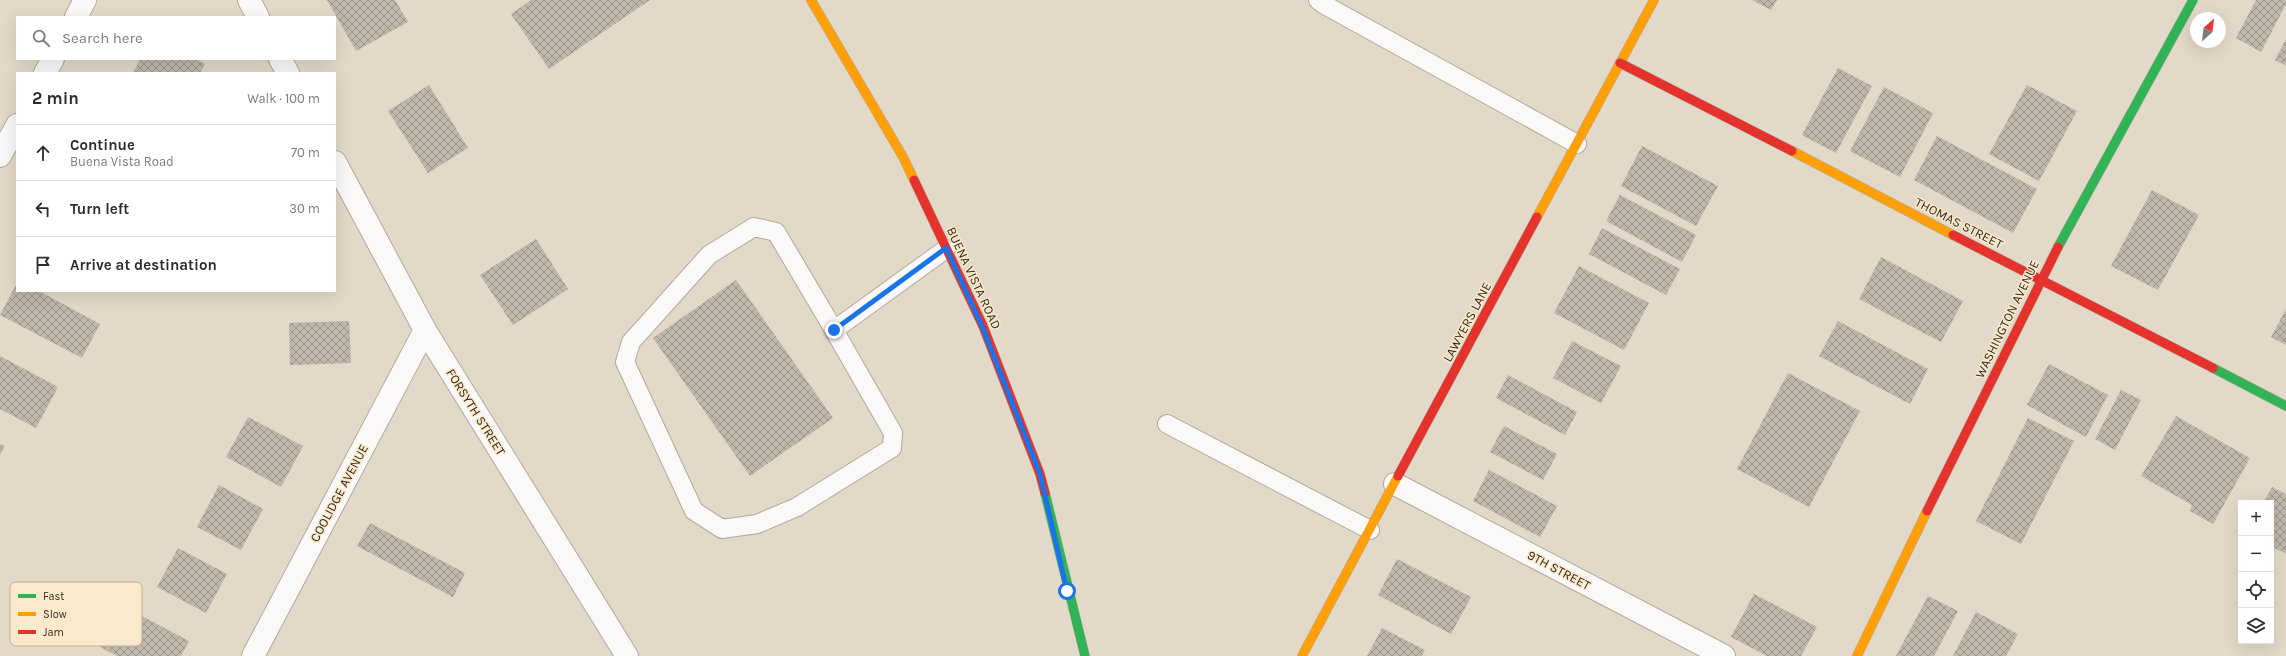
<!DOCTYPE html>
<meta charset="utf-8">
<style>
body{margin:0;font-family:Karla,sans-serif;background:#f7f7f7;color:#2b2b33}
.controls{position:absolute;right:12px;bottom:12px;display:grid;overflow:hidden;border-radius:0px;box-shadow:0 4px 16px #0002}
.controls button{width:36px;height:36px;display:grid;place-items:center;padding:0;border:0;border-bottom:1px solid #e1e1e2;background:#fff;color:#2b2b33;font:20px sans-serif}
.compass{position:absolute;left:2190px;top:12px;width:36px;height:36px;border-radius:50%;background:#fff;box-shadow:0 4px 16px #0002;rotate:28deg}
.stop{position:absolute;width:12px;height:12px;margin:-9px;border:3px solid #1a73e8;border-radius:50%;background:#fff}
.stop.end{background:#1a73e8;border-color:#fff;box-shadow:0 1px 4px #0008}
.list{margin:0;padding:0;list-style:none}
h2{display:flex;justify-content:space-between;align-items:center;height:52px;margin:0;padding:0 16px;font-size:17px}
h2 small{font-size:13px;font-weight:400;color:#7c7c81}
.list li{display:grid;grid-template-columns:26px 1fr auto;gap:12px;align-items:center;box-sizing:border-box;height:56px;padding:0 16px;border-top:1px solid #e1e1e2}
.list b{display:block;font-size:15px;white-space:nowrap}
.list p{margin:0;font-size:13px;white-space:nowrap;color:#7c7c81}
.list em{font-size:13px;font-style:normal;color:#7c7c81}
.icon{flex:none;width:22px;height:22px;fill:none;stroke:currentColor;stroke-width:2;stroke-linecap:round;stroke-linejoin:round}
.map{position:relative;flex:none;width:2286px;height:656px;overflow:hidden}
.search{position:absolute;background:#fff;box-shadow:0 4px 16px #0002;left:16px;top:16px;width:320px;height:44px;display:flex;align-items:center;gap:10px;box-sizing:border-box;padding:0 14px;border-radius:0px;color:#7c7c81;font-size:15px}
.panel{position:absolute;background:#fff;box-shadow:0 4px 16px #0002;left:16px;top:72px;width:320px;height:220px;border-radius:0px}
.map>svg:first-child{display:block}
.building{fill:url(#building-cross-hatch)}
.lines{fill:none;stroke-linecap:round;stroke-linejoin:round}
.lane-casing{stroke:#b0a99b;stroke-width:20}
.street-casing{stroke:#b0a99b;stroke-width:24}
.fast-casing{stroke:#b0a99b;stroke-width:10}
.slow-casing{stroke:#b0a99b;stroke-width:10}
.jam-casing{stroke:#b0a99b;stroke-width:10}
.lane{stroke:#fbf9f7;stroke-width:18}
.street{stroke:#fbf9f7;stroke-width:22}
.fast{stroke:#30b455;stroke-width:9}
.slow{stroke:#ff9f0a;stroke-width:9}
.jam{stroke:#e5322d;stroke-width:9}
.route{stroke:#1a73e8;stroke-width:5}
.labels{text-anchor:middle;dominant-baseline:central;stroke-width:3;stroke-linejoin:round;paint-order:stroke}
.street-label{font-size:13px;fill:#332c21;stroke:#fbe9cb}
.key{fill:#fbe9cb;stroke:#bfb098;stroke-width:1}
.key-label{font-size:11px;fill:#332c21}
</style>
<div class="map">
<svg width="2286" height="656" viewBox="0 0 2286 656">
<defs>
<pattern id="building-cross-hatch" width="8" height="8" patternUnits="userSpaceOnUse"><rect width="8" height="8" fill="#bfb7aa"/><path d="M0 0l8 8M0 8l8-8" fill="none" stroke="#9c958a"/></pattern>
</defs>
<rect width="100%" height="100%" fill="#e2d9c8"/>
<g class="building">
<path d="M327 0H395L408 22 356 51Z"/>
<path d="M531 0H650L549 69 511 14Z"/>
<path d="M1752 0H1777L1771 10Z"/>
<path d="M2256 0H2286V4L2261 52 2236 38Z"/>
<path d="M2286 39V66L2275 60Z"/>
<path d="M140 59H195L205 64 200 73H133Z"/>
<path d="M1838 68 1872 86 1836 153 1802 135Z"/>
<path d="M429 85 468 148 428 173 388 111Z"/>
<path d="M2027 85 2077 111 2039 181 1989 154Z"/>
<path d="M1884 87 1933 113 1900 177 1850 151Z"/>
<path d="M1937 136 2037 189 2013 233 1914 180Z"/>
<path d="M1642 146 1718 186 1696 226 1621 186Z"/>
<path d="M2152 190 2199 215 2158 290 2111 266Z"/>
<path d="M1620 195 1696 235 1682 262 1606 221Z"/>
<path d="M1602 228 1680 269 1666 295 1589 254Z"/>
<path d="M536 239 568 289 513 325 480 275Z"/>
<path d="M1881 257 1963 301 1941 342 1859 299Z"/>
<path d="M1579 266 1649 303 1624 350 1554 313Z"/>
<path d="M736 280 833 418 750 476 653 338Z"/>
<path d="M17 283V291H39L100 324 82 358 0 315Z"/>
<path d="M2286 309V345L2271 337Z"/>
<path d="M349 321 351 363 290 365 289 323Z"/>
<path d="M1838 321 1928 369 1910 404 1819 356Z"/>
<path d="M1572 341 1621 366 1601 403 1553 378Z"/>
<path d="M0 356 58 387 36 428 0 409Z"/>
<path d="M2049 364 2108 395 2086 437 2027 405Z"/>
<path d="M1788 373 1860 411 1809 507 1737 469Z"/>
<path d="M1508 375 1577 412 1565 435 1496 398Z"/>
<path d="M2121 390 2141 400 2115 450 2095 439Z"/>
<path d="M2176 416 2250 458 2213 524 2190 511 2192 505 2141 476Z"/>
<path d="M248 417 303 446 281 487 226 457Z"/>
<path d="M2028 418 2074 441 2021 544 1976 521Z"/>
<path d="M1504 426 1557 454 1543 480 1490 452Z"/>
<path d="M0 444 5 446 0 455Z"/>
<path d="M1489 470 1557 506 1540 537 1473 501Z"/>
<path d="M219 485 263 509 241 550 197 527Z"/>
<path d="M2272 487 2286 494V554L2271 546V503H2263Z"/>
<path d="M370 523 465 573 453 597 357 546Z"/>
<path d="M178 548 227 574 206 613 157 587Z"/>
<path d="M1397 559 1471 597 1451 634 1378 595Z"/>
<path d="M87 587 189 641 181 656H117L65 628Z"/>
<path d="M1754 594 1817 627 1801 656H1767L1731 637Z"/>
<path d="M1928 596 1958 611 1934 656H1896Z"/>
<path d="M1976 612 2018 634 2006 656H1953Z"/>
<path d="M1382 628 1425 650 1422 656H1367Z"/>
</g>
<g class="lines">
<g class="lane-casing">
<g id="lane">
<path d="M1318 0 1323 4 1577 144"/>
<path d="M834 330 776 232 754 227 709 255 631 342 625 362 694 511 722 529 757 524 797 507 892 448 893 433 834 330 946 249"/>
<path d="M1167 424 1370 530"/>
</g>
</g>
<g class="street-casing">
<g id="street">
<path d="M249 0 258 17"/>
<path d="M76 17 85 0"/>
<path d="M280 59 288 73"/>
<path d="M45 73 53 59"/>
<path d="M0 156 17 125"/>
<path d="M335 162 425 330 627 656"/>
<path d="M1395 484 1724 656"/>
<path d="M253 656 425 330"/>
</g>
</g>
<g class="fast-casing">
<g id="fast">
<path d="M2058 247 2193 0"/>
<path d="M2213 368 2286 406"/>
<path d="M1045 493 1085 656"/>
</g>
</g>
<g class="slow-casing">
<g id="slow">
<path d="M811 0 903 157 914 180"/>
<path d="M1792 151 1953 235"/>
<path d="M1537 217 1654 0"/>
<path d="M1302 656 1398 476"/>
<path d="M1857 656 1927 511"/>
</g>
</g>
<g class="jam-casing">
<g id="jam">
<path d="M1620 63 1792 151"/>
<path d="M914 180 983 326 1040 474 1045 493"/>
<path d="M1953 235 2213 368"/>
<path d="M1398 476 1537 217"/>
<path d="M1927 511 2058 247"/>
</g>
</g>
<use href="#lane" class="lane"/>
<use href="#street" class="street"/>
<use href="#fast" class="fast"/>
<use href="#slow" class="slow"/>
<use href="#jam" class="jam"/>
</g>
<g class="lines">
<path class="route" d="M834 330 946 248 982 326 1040 474 1067 591"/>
</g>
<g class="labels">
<g class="street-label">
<text transform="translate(1959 223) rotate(27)">THOMAS STREET</text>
<text transform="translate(974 278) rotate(65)">BUENA VISTA ROAD</text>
<text transform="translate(2007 319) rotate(-64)">WASHINGTON AVENUE</text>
<text transform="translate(1467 322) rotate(-62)">LAWYERS LANE</text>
<text transform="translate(476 412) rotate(58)">FORSYTH STREET</text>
<text transform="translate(339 493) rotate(-62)">COOLIDGE AVENUE</text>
<text transform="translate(1559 570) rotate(28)">9TH STREET</text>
</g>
</g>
<rect x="10" y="582" width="132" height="64" rx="6" class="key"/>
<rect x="18" y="594" width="18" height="4" fill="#30b455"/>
<rect x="18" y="612" width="18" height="4" fill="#ff9f0a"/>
<rect x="18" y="630" width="18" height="4" fill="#e5322d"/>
<g class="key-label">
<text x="43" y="600">Fast</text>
<text x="43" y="618">Slow</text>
<text x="43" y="636">Jam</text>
</g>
</svg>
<div class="controls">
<button>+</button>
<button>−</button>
<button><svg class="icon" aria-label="locate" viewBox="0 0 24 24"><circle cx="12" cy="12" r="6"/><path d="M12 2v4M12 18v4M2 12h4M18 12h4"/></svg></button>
<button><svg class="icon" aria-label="layers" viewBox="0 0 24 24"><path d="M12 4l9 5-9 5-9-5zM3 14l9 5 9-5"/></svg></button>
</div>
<svg class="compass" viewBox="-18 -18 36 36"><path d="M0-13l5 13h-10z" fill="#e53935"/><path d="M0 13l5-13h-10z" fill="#7c7c81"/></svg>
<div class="stop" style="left:1067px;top:591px"></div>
<div class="stop end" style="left:834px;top:330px"></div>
<div class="search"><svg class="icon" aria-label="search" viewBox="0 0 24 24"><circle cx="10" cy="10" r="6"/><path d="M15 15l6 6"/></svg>Search here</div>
<section class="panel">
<h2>2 min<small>Walk · 100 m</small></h2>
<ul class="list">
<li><svg class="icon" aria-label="ahead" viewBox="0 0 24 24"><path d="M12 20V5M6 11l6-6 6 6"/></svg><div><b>Continue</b><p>Buena Vista Road</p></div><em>70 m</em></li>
<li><svg class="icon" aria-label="left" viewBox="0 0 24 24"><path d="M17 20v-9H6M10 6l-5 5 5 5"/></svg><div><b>Turn left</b></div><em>30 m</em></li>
<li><svg class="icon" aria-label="arrive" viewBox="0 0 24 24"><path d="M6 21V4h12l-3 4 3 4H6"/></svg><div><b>Arrive at destination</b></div></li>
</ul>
</section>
</div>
